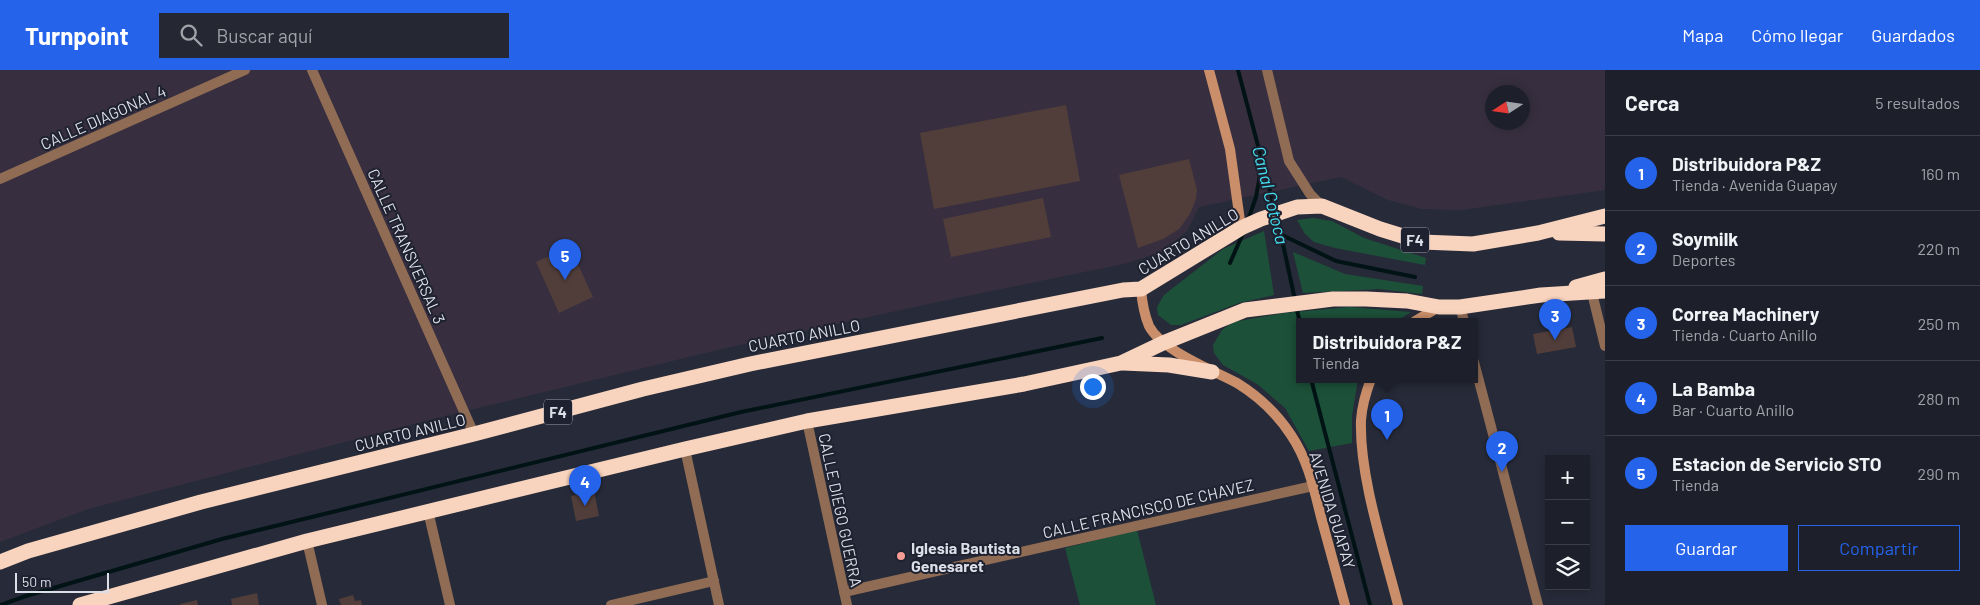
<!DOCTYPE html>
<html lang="es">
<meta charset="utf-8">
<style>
body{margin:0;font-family:Barlow,sans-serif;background:#252833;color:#f1f3f6}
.controls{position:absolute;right:15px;bottom:15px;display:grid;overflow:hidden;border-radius:0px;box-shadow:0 2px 8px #0003}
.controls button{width:45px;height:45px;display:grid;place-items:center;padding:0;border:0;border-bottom:1px solid #3b3e47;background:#1d202b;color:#f1f3f6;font:25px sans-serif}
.compass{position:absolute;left:1485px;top:15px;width:45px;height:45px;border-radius:50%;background:#1d202b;box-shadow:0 2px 8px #0003;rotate:258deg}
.scale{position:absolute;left:15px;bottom:12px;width:94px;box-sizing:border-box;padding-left:5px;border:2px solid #dcdee8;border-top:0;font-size:14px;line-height:18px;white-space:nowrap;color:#dcdee8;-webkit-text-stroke:4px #1e212f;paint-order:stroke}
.you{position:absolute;left:1092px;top:316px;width:18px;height:18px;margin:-12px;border:4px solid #fff;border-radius:50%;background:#1a73e8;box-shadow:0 0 0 8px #1a73e833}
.badge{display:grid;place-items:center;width:32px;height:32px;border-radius:50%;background:#2563eb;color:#fff;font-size:16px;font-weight:700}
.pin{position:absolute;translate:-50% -41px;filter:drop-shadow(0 1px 2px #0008)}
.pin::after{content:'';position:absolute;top:26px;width:18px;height:15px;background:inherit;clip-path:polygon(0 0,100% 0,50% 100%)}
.popup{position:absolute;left:1296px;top:248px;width:182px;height:65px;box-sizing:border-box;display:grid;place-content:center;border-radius:0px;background:#1d202b;filter:drop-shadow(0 1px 4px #0005);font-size:16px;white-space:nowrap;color:#a0a3a9}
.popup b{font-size:19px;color:#f1f3f6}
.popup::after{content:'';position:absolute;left:50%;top:100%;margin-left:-10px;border:10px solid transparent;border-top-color:#1d202b}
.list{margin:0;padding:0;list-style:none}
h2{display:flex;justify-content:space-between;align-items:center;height:65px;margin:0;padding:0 20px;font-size:21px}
h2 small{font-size:16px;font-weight:400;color:#a0a3a9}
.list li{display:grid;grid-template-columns:32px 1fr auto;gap:15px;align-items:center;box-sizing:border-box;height:75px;padding:0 20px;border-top:1px solid #3b3e47}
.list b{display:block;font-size:19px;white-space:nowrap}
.list p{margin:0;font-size:16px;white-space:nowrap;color:#a0a3a9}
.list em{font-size:16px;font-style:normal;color:#a0a3a9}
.actions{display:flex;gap:10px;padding:15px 20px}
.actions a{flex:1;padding:11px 0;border:1px solid #2563eb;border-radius:0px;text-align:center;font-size:18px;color:#2563eb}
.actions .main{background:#2563eb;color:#fff}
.icon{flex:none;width:28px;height:28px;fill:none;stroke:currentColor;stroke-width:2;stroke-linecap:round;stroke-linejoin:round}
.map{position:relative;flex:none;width:1605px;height:535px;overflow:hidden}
header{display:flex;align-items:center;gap:30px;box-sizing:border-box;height:70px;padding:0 25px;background:#2563eb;color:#fff}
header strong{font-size:24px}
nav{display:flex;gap:28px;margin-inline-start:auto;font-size:18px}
.search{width:350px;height:45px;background:#252833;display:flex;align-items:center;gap:12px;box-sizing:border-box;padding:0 18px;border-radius:0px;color:#a0a3a9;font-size:19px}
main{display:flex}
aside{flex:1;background:#1d202b}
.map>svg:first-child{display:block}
.industrial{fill:#372f3f;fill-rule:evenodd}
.green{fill:#1c5039}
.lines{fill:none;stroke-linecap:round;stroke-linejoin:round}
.stream{stroke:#021315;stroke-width:4}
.building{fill:#513e3a}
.street{stroke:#906c55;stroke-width:10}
.secondary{stroke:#ca8f6a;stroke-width:10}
.highway{stroke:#f8d3bd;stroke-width:15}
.poi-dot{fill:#f59c95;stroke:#1e212f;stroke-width:2}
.labels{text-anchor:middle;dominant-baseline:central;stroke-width:4;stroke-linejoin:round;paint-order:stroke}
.shield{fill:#1e212f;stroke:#a3a5b0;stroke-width:1}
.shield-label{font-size:15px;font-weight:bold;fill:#dcdee8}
.street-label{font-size:16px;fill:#dcdee8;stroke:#1e212f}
.poi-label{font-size:16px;font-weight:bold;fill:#dcdee8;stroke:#1e212f;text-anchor:start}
.water-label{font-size:18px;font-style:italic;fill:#45dff1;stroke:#1e212f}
</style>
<header>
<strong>Turnpoint</strong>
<div class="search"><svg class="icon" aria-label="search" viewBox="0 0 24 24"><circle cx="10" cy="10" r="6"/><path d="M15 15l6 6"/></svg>Buscar aquí</div>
<nav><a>Mapa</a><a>Cómo llegar</a><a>Guardados</a></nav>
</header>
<main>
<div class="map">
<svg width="1605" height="535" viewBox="0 0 1605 535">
<rect width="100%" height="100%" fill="#272b39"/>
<path class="industrial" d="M0 0H1605V120L1461 140 1422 139 1388 130 1341 107 1199 137 1187 161 1164 181 1128 193 933 233 726 278 429 350 88 439 0 472ZM1492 22H1522V52H1492Z"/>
<g class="green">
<path d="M1313 148 1332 151 1364 168 1426 188 1425 195 1335 178 1314 172 1305 164 1297 150Z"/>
<path d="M1264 161 1274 225 1239 233 1181 255H1171L1158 245 1157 237 1164 225 1223 179Z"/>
<path d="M1293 182 1345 204 1423 216 1422 224 1379 219 1303 223Z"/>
<path d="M1350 237 1411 242 1397 251H1300V309H1358L1352 346V373L1309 381 1285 338 1257 314 1223 295 1214 283 1213 275 1222 260 1233 252 1284 243Z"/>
<path d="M1137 460 1156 535H1080L1065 478Z"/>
</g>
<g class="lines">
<g class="stream">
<path d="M1238 0 1275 140"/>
<path d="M1277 146 1295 230"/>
<path d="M1248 150 1256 127 1262 94"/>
<path d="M1282 165 1336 191 1415 207"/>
<path d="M1230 193 1244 161"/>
<path d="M1296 237 1300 252"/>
<path d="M1311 309 1370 535"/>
<path d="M1 535 26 526 222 469 741 342 1102 268"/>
</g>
</g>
<g class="building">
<path d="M1066 35 1080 111 934 139 920 63Z"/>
<path d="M1189 89 1197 120 1196 129 1190 144 1179 159 1163 169 1138 178 1119 105Z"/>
<path d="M1043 128 1051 167 951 187 943 149Z"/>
<path d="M570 177 593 227 559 243 536 192Z"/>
<path d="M1572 257 1576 277 1537 284 1533 264Z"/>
<path d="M594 421 599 446 576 451 571 426Z"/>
<path d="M257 523 259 535H232L231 529Z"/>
<path d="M353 525 355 531 361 530 362 535H341L339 529Z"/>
<path d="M197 530 198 535H180V534Z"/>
</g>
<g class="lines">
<g class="street">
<path d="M312 0 474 364"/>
<path d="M1267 0 1289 91 1310 124 1322 136"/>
<path d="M0 109 245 0"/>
<path d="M1592 223 1605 276"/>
<path d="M1460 237 1464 251"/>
<path d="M1474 292 1538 535"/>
<path d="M807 351 847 535"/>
<path d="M685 379 719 535"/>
<path d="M428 441 450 535"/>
<path d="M307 471 322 535"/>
<path d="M844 522 1313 416"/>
<path d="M611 535 714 511"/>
</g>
<g class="secondary">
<path d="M1209 0 1230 79 1241 158"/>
<path d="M1141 219C1142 232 1144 244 1149 256 1162 281 1213 300 1237 313 1258 326 1278 345 1291 365 1308 390 1314 419 1321 447 1329 476 1337 506 1345 535"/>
<path d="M1415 251 1439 237"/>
<path d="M1371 309C1366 322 1362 336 1361 350 1359 406 1384 480 1398 535"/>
</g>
<g class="highway">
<path d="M1559 163 1605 164"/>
<path d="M1576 217 1605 209"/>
<path d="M1123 293 1169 295 1212 302"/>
<path d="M0 492 28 481 201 432 474 364 643 319 750 294 1123 220 1141 219 1241 158 1261 149 1297 137 1322 136 1380 159 1422 172 1473 174 1538 163 1605 146"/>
<path d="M80 535 307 471 685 379 807 351 1024 314 1121 293 1163 273 1245 240 1333 229H1366L1407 231 1439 237H1460L1541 225 1605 221"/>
</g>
</g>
<circle class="poi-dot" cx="901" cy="486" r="5"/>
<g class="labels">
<g class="shield">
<rect x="1401" y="157.5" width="28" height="25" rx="4"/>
<rect x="544" y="329.5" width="28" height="25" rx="4"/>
</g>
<g class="shield-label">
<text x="1415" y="170">F4</text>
<text x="558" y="342">F4</text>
</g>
<g class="street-label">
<text transform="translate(103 47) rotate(-24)">CALLE DIAGONAL 4</text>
<text transform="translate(1188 171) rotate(-31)">CUARTO ANILLO</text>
<text transform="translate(407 176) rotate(66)">CALLE TRANSVERSAL 3</text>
<text transform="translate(804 265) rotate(-11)">CUARTO ANILLO</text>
<text transform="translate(410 362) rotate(-14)">CUARTO ANILLO</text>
<text transform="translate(1148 438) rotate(-13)">CALLE FRANCISCO DE CHAVEZ</text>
<text transform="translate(841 440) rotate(78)">CALLE DIEGO GUERRA</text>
<text transform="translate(1333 440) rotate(73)">AVENIDA GUAPAY</text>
</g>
<g class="poi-label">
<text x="911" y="477">Iglesia Bautista<tspan x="911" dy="18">Genesaret</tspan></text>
</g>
<g class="water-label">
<text transform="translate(1271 125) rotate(76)">Canal Cotoca</text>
</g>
</g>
</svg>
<div class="controls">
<button>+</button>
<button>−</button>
<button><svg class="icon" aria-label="layers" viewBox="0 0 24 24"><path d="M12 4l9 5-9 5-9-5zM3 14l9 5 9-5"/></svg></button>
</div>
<svg class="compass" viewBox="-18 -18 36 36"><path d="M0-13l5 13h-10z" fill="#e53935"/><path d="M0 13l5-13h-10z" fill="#a0a3a9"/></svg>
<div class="scale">50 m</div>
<div class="you"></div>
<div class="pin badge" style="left:1387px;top:370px">1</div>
<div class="popup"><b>Distribuidora P&amp;Z</b>Tienda</div>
<div class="pin badge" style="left:1502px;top:402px">2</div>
<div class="pin badge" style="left:1555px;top:270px">3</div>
<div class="pin badge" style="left:585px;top:436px">4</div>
<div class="pin badge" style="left:565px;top:210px">5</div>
</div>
<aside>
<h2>Cerca<small>5 resultados</small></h2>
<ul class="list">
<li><span class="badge">1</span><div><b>Distribuidora P&amp;Z</b><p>Tienda · Avenida Guapay</p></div><em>160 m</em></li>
<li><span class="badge">2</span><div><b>Soymilk</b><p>Deportes</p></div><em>220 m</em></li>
<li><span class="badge">3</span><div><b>Correa Machinery</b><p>Tienda · Cuarto Anillo</p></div><em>250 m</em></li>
<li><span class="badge">4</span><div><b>La Bamba</b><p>Bar · Cuarto Anillo</p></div><em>280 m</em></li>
<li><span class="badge">5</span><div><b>Estacion de Servicio STO</b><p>Tienda</p></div><em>290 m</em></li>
</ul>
<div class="actions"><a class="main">Guardar</a><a>Compartir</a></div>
</aside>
</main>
